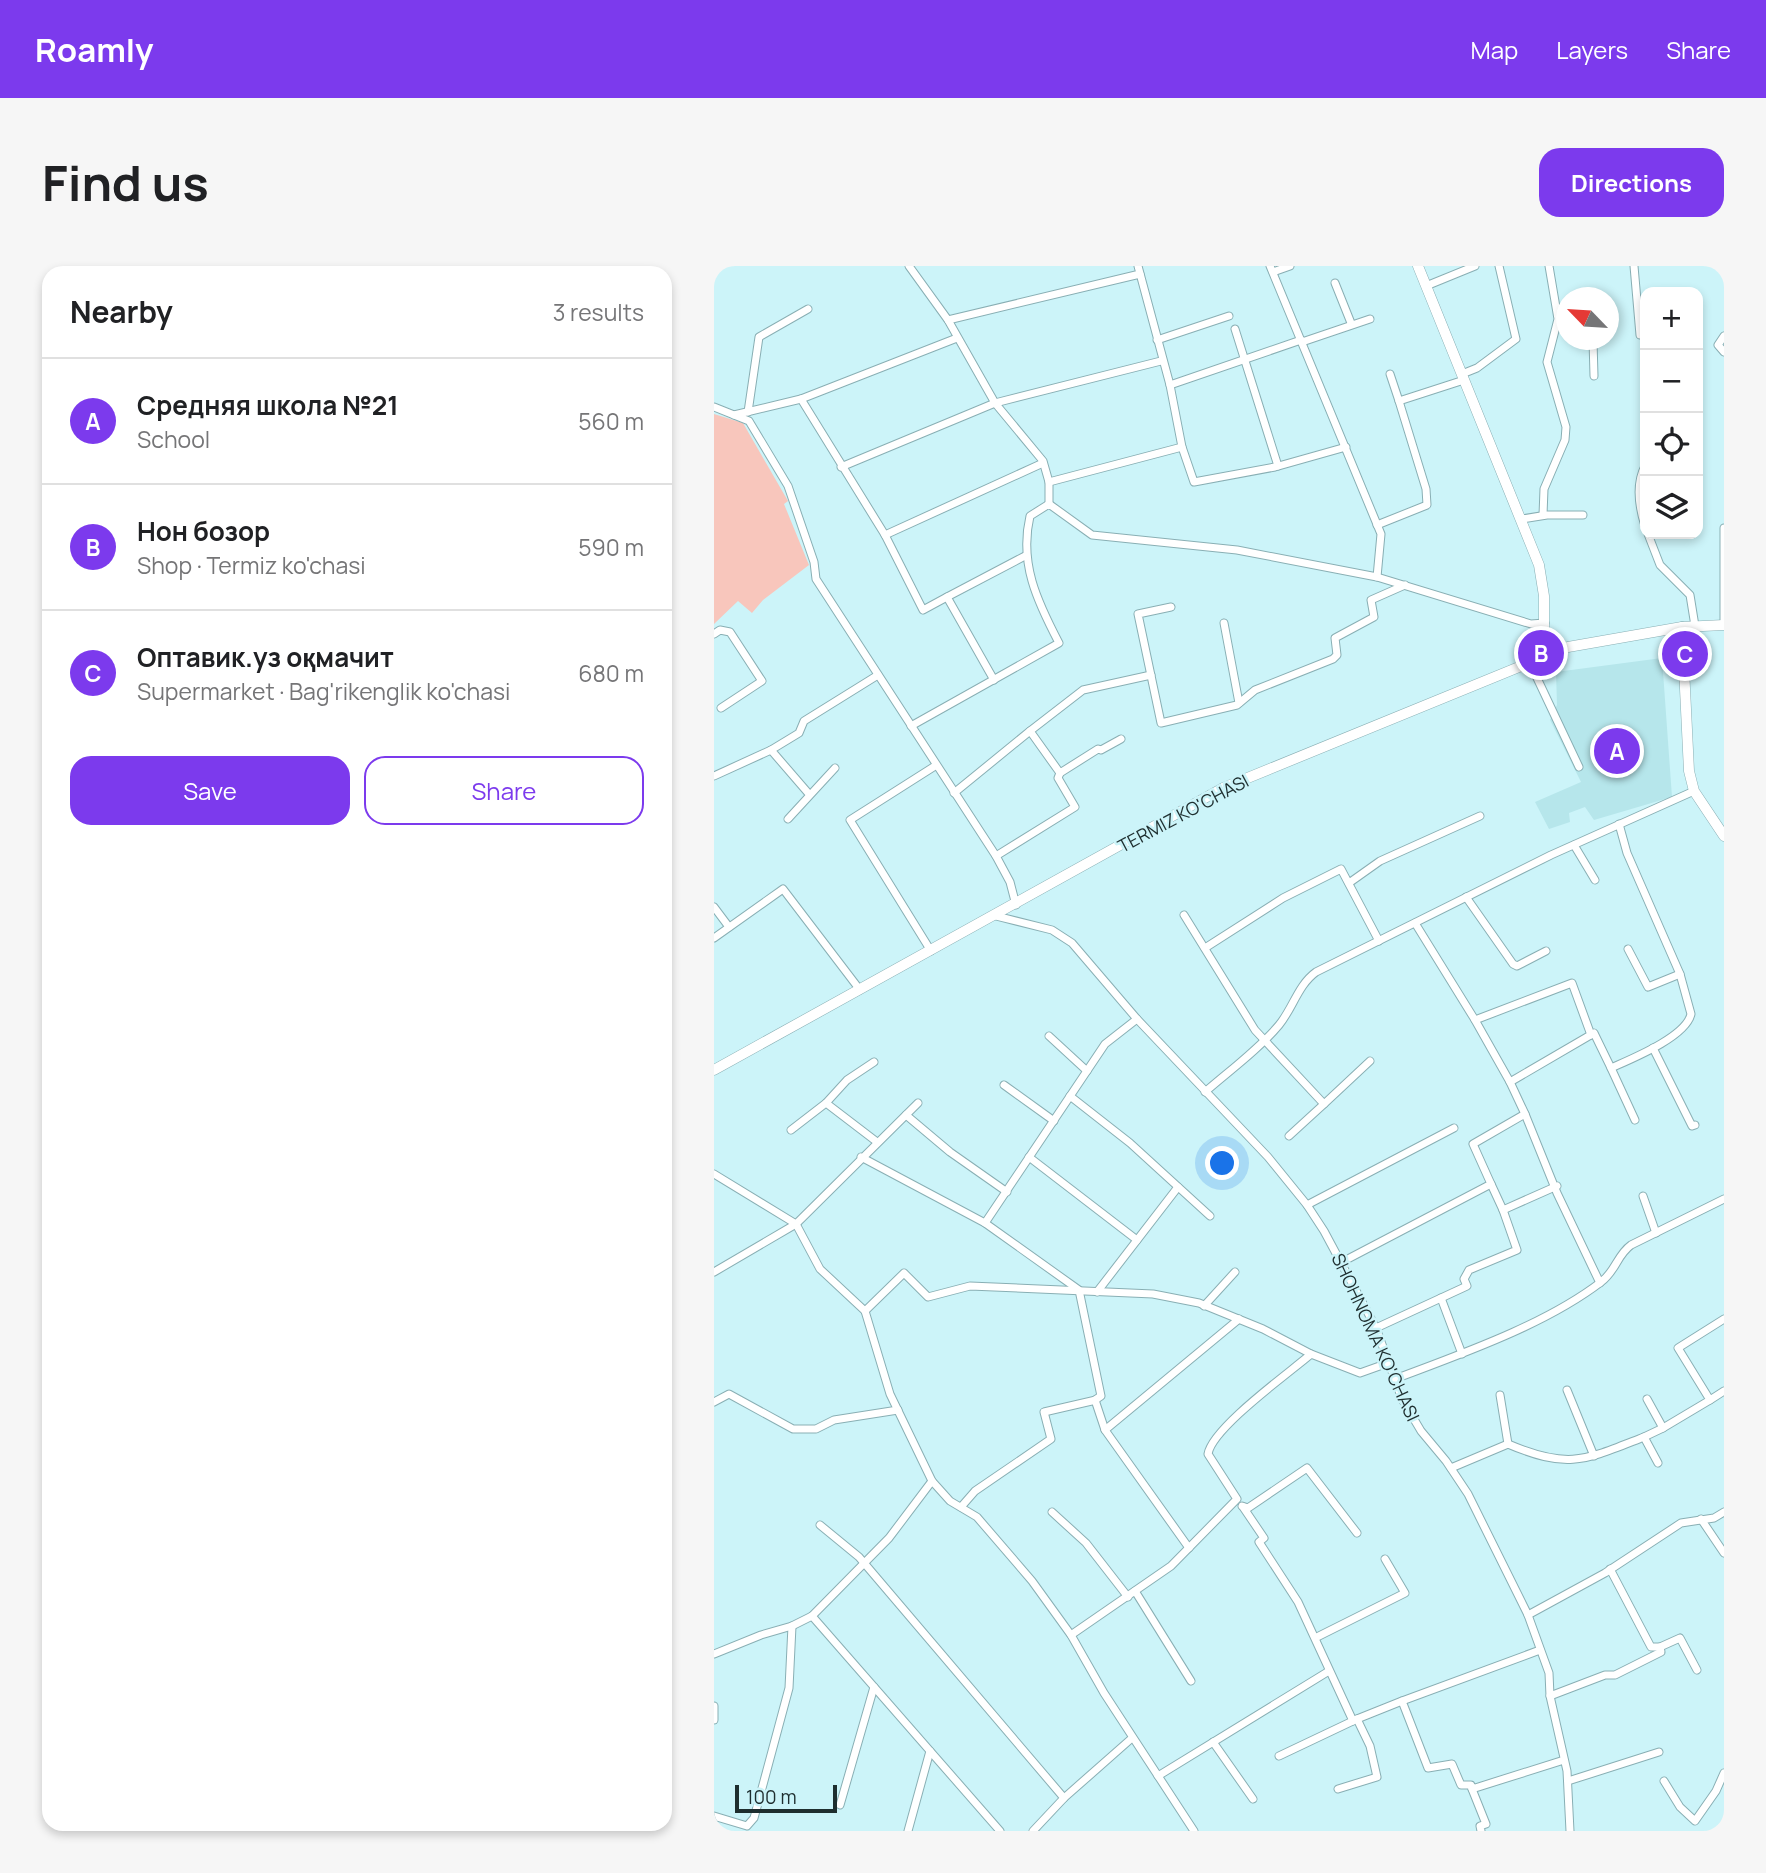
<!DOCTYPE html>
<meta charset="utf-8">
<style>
body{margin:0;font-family:Manrope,sans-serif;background:#f6f6f6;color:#202124}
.controls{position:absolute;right:21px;top:21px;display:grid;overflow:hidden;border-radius:14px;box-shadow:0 4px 10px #0003}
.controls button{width:63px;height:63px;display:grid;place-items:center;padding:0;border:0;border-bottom:2px solid #e0e0e0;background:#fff;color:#202124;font:35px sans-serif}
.compass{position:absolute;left:842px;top:21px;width:63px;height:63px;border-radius:50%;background:#fff;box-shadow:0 4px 10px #0003;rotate:295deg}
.scale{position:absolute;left:21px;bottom:18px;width:102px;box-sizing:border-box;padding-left:7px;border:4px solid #1e2e2f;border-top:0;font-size:19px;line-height:24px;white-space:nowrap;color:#1e2e2f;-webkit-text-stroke:5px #ccf4f9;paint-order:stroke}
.you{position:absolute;left:509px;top:898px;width:24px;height:24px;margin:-18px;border:5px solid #fff;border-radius:50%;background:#1a73e8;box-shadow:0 0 0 10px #1a73e833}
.badge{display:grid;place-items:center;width:46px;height:46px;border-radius:50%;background:#7c3aed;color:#fff;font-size:23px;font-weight:700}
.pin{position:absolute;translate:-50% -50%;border:4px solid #fff;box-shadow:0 2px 7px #0006}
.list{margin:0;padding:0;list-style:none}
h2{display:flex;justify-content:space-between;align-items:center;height:91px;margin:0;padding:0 28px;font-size:30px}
h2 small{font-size:23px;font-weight:400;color:#757577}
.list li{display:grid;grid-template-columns:46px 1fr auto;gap:21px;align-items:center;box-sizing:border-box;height:126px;padding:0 28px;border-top:2px solid #e0e0e0}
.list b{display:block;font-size:26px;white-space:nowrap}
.list p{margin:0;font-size:23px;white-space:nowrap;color:#757577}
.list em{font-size:23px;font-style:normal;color:#757577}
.actions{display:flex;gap:14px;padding:21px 28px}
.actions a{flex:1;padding:16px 0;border:2px solid #7c3aed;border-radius:21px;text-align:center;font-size:24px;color:#7c3aed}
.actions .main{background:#7c3aed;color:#fff}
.icon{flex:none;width:38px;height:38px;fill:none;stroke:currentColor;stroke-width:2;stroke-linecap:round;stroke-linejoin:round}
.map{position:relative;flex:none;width:1010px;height:1565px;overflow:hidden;border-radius:21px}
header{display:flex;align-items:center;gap:42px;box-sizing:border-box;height:98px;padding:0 35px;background:#7c3aed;color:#fff}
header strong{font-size:33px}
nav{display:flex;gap:38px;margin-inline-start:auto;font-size:24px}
.intro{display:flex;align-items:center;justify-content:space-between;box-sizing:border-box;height:168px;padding:0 42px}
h1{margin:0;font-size:49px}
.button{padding:18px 32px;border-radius:21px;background:#7c3aed;color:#fff;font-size:24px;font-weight:700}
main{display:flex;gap:42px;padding:0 42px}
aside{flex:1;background:#fff;border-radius:21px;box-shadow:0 4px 10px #0003}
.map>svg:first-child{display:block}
.built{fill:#b6e6eb}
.green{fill:#f8c6bc}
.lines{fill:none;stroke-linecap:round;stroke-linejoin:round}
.minor-casing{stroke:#89afb4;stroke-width:9}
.secondary-casing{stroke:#89afb4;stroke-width:11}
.minor{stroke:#fff;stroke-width:7}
.secondary{stroke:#fff;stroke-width:10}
.labels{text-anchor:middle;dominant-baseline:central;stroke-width:5;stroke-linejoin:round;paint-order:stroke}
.street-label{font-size:18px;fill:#1e2e2f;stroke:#ccf4f9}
</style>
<header>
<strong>Roamly</strong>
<nav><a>Map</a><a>Layers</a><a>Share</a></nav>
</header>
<div class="intro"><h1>Find us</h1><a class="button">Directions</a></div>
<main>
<aside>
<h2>Nearby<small>3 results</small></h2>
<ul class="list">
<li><span class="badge">A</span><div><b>Средняя школа №21</b><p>School</p></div><em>560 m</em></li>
<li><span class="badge">B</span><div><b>Нон бозор</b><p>Shop · Termiz ko'chasi</p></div><em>590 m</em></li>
<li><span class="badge">C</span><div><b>Оптавик.уз оқмачит</b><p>Supermarket · Bag'rikenglik ko'chasi</p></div><em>680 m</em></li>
</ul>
<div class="actions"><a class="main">Save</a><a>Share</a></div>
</aside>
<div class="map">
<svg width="1010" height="1565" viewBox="0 0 1010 1565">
<rect width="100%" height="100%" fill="#ccf4f9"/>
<path class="built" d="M948 392 958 531 880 554 871 541 855 547 856 556 835 563 821 536 867 516 836 454 843 439 842 406Z"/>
<path class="green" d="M0 148 29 157 74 235 70 238 95 299 49 334 38 347 24 335 0 358Z"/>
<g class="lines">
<g class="minor-casing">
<g id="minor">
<path d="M195 0 234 54 281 137 329 195 335 216V238"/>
<path d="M424 0 456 119 468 181 480 216 561 201 632 181"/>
<path d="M556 0 667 268 663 311"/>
<path d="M920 0 926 69"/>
<path d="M559 6 576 0"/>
<path d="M621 17 637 57"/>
<path d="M712 20 761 0"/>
<path d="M234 54 426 8"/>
<path d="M521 63 564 200"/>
<path d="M1010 70 1004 79 1010 86"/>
<path d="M443 74 515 50"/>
<path d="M879 74 880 110"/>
<path d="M588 76 656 53"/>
<path d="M676 108 685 135 750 114"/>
<path d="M748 108 763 102 802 73 785 0"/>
<path d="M456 119 587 74"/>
<path d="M87 133 171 269 209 344 233 331 280 414"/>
<path d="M0 141 35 155 74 220 100 296 102 313 282 590 296 616 302 639"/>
<path d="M34 146 45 71 94 43"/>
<path d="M20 149 87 133 243 72"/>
<path d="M931 200C921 219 925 241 931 260"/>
<path d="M127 201 281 137 447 95"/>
<path d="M335 216 468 181"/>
<path d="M829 249 830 223 851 174 852 161 833 96 844 53 835 0"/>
<path d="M808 253 833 249H869"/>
<path d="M663 259 713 239 712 223 685 135"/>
<path d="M934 268 946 299 976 329 981 360"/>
<path d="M171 269 329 197"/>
<path d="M233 331 311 290"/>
<path d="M457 341 424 348 447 457 523 439 541 424 619 393 623 389 621 372 660 351 657 334 691 319"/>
<path d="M510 357 525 437"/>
<path d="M1010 359V262"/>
<path d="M0 368 6 364 16 366 48 415 7 442"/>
<path d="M815 395 865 501"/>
<path d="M197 460 345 377C323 335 305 297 316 250L335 238 378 269 523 284 663 311 817 358 831 357"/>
<path d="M316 465 369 424 437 409"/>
<path d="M0 510 57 484"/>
<path d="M240 527 316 465 346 507 384 483 387 484 407 473"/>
<path d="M95 528 57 484 85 467 90 455 164 409"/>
<path d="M74 553 121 502"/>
<path d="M905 558 913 587 966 708"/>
<path d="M860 579 881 614"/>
<path d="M282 590 361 541 344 512 346 507"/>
<path d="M635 617 666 595 766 550"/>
<path d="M752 631 799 698 803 700 832 685"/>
<path d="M0 641 15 661"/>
<path d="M470 649 541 764 610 838 656 795"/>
<path d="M282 650 338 664 358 677 423 753 554 891 593 939 610 965 662 1062 688 1133 707 1165 732 1195 754 1228 814 1349 835 1407 836 1430 853 1505 856 1565"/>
<path d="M701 657 761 754 858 717 877 769"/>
<path d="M0 672 69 623 146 724"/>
<path d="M491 682 569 632 627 603 665 675"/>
<path d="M217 685 136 554 221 500"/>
<path d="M761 754 796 816 880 767 897 802C917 793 972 771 977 748L966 708 934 721 914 683"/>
<path d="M335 770 373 805"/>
<path d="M939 782 978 860 981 859"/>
<path d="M897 802 921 854"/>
<path d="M290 819 340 855"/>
<path d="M491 826C515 805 544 784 565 759 579 742 584 719 602 706L837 589 980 525"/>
<path d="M356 830 416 877 496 950"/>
<path d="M112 837 133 814 160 796"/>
<path d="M811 848 843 927 886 1017"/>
<path d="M192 849 236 886 293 926"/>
<path d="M77 864 112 837 163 876"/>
<path d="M575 870 610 838"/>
<path d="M147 891 271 957 365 1024 387 1130 381 1134 391 1164"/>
<path d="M315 891 423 974"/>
<path d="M0 908 82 958 106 1003 151 1045 176 1128 218 1215 236 1235 263 1251 318 1315 357 1369 390 1427 480 1565"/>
<path d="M777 918 789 944 843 920"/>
<path d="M929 930 942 967"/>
<path d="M593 939 740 862"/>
<path d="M271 957 391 778 423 753"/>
<path d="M628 996 777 918 759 878 811 848 796 816"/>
<path d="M0 1006 82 958 204 837"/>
<path d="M383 1026 464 921"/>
<path d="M727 1032 748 1088"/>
<path d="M490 1040 521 1006"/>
<path d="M151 1045 190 1007 214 1031 256 1020 439 1028 485 1037 549 1063 597 1088"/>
<path d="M662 1062 753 1020 750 1013 755 1004 803 984 789 944"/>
<path d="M681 1113C747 1088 831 1059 887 1016 902 1005 903 989 917 979L1010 933"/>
<path d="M853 1124 880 1190"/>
<path d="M786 1129 794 1178"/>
<path d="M996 1134 1010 1125"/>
<path d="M0 1136 15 1128 79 1163H102L120 1154 184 1144"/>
<path d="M949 1162 996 1134 964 1082 1010 1053"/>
<path d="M930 1171 949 1162 933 1133"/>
<path d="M737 1202 794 1178C855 1204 871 1194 930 1171L944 1197"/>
<path d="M528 1240 534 1242 593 1202 643 1267"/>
<path d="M247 1241 261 1225 337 1173 330 1146 382 1134"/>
<path d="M529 1241 550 1272 545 1276 584 1336 639 1455"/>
<path d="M338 1246 372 1277 414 1331"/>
<path d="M987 1253 1010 1287"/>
<path d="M106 1259 145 1291 350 1532"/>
<path d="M475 1282 391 1164 525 1053"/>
<path d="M896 1303 937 1381H946L966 1372 983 1404"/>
<path d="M421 1325 477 1415"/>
<path d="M814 1349 891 1307 967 1257 1000 1252 1010 1246"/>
<path d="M98 1350 286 1565"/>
<path d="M357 1369 457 1300 523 1233 494 1188C498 1162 575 1107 597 1088L646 1107 674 1097"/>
<path d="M603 1371 691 1327 671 1293"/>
<path d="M826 1384 688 1435 714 1502 738 1498 747 1519H757L758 1523 850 1494"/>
<path d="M0 1388 47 1369 78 1360 98 1350 175 1272 218 1215"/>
<path d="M836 1430 891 1409H901L947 1386 946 1381"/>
<path d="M0 1440V1454"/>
<path d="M499 1476 539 1533"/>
<path d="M565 1490 643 1453"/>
<path d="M444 1510 615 1405"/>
<path d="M854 1515 945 1486"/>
<path d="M950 1515 966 1541 981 1555 1002 1525 1010 1507"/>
<path d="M624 1523 663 1511 656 1480 643 1453 688 1435"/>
<path d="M758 1523 772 1558 766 1560 767 1565"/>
<path d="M126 1539 160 1421"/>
<path d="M0 1550 33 1560 40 1552 75 1422 78 1360"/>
<path d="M194 1565 216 1485"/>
<path d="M319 1565 350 1532 418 1472"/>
</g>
</g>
<g class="secondary-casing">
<g id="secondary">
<path d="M704 0 825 299 830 330V389"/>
<path d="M968 361 975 505 980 525 1010 570"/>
<path d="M0 804 509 522 854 381 968 361 1010 359"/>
</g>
</g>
<use href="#minor" class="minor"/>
<use href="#secondary" class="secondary"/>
</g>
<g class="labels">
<g class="street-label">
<text transform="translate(469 547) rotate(-28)">TERMIZ KO'CHASI</text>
<text transform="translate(662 1071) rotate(65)">SHOHNOMA KO'CHASI</text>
</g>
</g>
</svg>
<div class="controls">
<button>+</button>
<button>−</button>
<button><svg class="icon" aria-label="locate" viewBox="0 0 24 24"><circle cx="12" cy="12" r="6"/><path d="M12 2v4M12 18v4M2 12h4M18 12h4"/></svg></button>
<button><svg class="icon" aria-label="layers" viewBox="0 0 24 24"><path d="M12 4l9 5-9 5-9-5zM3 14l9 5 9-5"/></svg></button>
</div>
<svg class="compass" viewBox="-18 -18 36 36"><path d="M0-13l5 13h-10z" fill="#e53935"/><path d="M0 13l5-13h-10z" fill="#757577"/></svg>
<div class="scale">100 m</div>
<div class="you"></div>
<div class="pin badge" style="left:903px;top:485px">A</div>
<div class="pin badge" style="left:827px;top:387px">B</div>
<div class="pin badge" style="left:971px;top:388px">C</div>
</div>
</main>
